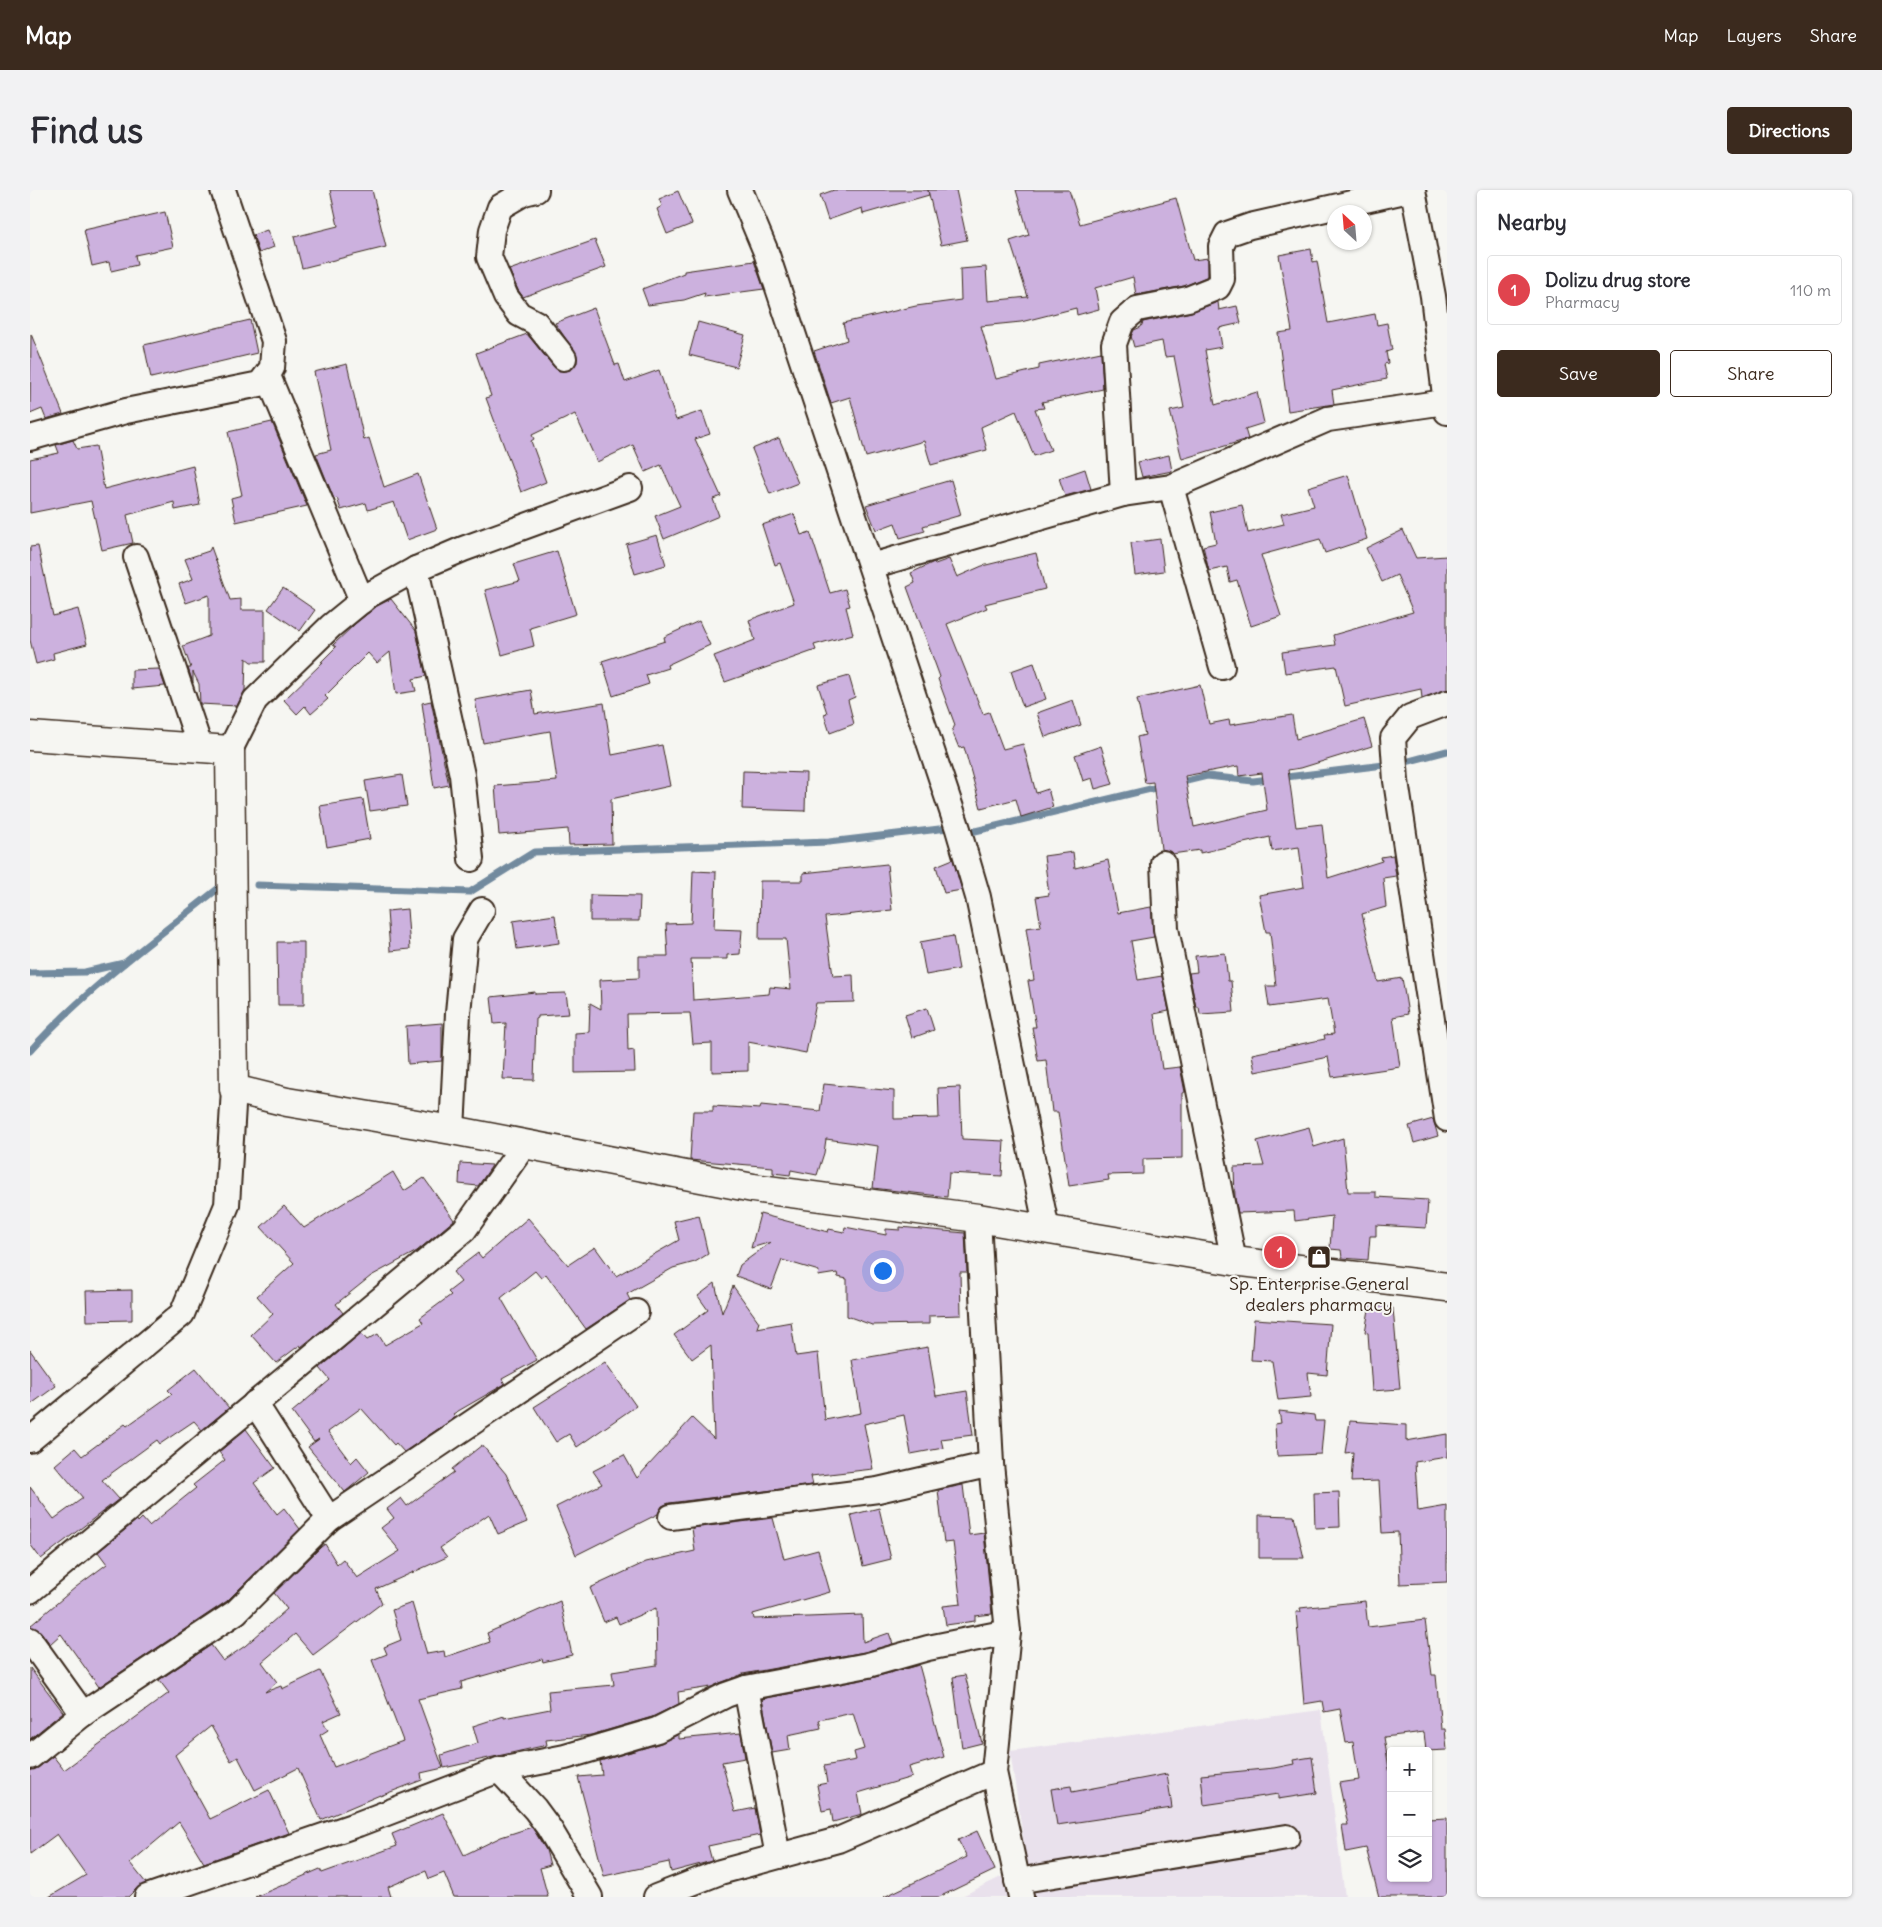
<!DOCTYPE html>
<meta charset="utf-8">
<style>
body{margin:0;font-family:Delius,sans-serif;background:#f2f2f3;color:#2b2b33}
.controls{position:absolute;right:15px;bottom:15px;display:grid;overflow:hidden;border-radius:5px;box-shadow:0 1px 4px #0004}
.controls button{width:45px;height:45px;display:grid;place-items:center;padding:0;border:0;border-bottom:1px solid #e1e1e2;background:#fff;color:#2b2b33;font:25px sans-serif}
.compass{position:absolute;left:1297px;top:15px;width:45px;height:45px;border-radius:50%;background:#fff;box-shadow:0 1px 4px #0004;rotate:334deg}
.you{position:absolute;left:852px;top:1080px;width:18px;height:18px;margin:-12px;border:4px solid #fff;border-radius:50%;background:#1a73e8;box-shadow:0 0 0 8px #1a73e833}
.badge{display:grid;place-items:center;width:32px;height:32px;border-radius:50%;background:#3b2a1e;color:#fff;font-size:16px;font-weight:700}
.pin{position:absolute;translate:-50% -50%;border:2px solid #fff;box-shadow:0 1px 5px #0006}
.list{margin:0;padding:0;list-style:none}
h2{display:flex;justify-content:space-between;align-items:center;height:65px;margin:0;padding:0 20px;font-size:21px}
h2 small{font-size:16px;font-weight:400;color:#7c7c81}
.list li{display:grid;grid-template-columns:32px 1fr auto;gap:15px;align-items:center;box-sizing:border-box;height:70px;margin:0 10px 10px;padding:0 10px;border:1px solid #e1e1e2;border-radius:5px}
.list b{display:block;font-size:19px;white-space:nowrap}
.list p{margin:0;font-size:16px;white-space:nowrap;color:#7c7c81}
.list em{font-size:16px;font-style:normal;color:#7c7c81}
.actions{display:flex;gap:10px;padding:15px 20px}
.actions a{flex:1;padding:11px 0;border:1px solid #3b2a1e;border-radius:5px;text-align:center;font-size:18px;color:#3b2a1e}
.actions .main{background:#3b2a1e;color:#fff}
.icon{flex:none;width:28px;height:28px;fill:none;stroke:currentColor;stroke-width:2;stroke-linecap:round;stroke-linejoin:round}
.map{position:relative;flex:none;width:1417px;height:1707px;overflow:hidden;border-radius:5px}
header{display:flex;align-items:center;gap:30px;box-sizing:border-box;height:70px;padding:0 25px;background:#3b2a1e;color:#fff}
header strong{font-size:24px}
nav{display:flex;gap:28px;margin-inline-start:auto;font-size:18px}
.intro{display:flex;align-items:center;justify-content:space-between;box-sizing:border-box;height:120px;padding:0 30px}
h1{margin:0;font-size:35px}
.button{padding:12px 22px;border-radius:5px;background:#3b2a1e;color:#fff;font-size:18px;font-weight:700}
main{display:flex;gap:30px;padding:0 30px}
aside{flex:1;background:#fff;border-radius:5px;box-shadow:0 1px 4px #0004}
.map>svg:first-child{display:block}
.built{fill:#e9e1ec}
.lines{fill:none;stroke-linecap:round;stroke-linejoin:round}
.stream{stroke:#728a9e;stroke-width:7}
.building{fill:#ccb1de;stroke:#3b2a1e;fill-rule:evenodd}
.minor-casing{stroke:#3b2a1e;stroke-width:28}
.tertiary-casing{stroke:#3b2a1e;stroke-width:31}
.minor{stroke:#f6f6f2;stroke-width:24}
.tertiary{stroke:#f6f6f2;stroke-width:28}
.labels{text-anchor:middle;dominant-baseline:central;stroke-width:4;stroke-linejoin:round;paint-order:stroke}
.poi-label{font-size:18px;fill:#3b2a1e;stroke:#f6f6f2}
</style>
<header>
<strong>Map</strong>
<nav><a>Map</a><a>Layers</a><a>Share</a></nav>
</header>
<div class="intro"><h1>Find us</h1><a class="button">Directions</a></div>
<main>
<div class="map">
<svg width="1417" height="1707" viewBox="0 0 1417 1707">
<rect width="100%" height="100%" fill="#f6f6f2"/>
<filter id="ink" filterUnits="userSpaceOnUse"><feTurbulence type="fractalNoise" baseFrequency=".02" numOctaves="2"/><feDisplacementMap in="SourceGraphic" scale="10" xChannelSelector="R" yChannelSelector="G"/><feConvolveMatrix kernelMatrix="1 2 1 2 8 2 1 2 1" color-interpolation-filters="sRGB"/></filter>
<g filter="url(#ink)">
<g class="built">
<path d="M1291 1520 1315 1707H1002L980 1561Z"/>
<path d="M979 1683 983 1707H930Z"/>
</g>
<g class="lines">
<g class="stream">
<path d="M1372 573 1417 561"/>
<path d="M1148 593 1177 586 1223 591 1354 575"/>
<path d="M941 642 1133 596"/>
<path d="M227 695 440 702 504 662 799 652 918 638"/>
<path d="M0 783 55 782 94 773"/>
<path d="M0 861C56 799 125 749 190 697"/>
</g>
</g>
<g class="building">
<path d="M300 0H342L356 57 272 78 264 47 308 36Z"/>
<path d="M804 0H898L899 5 833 24 832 18 798 30 790 5Z"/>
<path d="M898 0H926L937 50 911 55Z"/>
<path d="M986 0H1039L1050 34 1146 8 1163 70 1178 68V86L1154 96 1106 105 1103 87 1065 98 1069 119 1047 125 1046 118 991 132 951 136 966 189 1009 179V175L1071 162 1073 199 1012 212 1014 218 1005 219 1021 260 1004 266 986 221 951 237 957 260 901 275 894 251 836 267 820 207 801 213 784 161 817 150 813 133 886 116 931 110 930 79 956 77 958 111 998 107 980 51 999 45Z"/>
<path d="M648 1 662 34 637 44 627 19 632 16 629 9Z"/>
<path d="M135 22 143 57 105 65 107 75 81 81 79 72 62 76 54 40Z"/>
<path d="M237 40 244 57 229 63 223 45Z"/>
<path d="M565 50 576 77 493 107 488 100 479 80Z"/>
<path d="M1281 59 1283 72 1287 71 1298 133 1345 124 1347 135 1357 133 1362 160 1356 162 1358 173 1354 174 1357 189 1302 200 1304 214 1258 221 1248 143 1262 141 1249 65Z"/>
<path d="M724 71 734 99 674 107 675 103 654 110 618 115 612 99 654 83V81Z"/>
<path d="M1188 112 1189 120 1207 116 1211 133 1189 138 1192 157 1175 160 1185 215 1227 202 1234 233 1215 239 1218 249 1152 269 1140 221 1154 218 1144 166 1135 167 1132 151 1104 157 1101 146 1104 140 1111 137 1113 132 1161 122Z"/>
<path d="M564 118 585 175 589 174 595 192 629 180 646 230 672 221 680 244 665 249 691 306 683 309 689 326 634 349 625 326 650 316 631 275 615 282 603 255 567 272 545 224 502 245 504 249 501 251 516 292 491 302 456 208 461 206 446 163 497 144 524 177 529 181H537L547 173V165L525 133Z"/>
<path d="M220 130 227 163 121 188 114 155Z"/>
<path d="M668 132 715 145 706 177 659 165Z"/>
<path d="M1 144 33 224 16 229 12 219 0 224Z"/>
<path d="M317 174 334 250 339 248 354 297 388 284 407 339 377 350 364 312 338 320 336 313 311 320 307 308 304 309 286 264 301 260 284 182Z"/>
<path d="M242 232 277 316 206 332 201 308 212 305 198 242Z"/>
<path d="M749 248 768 293 740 304 722 259Z"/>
<path d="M43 250 47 259 66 256 74 299 163 276 170 315 145 320 144 312 97 325 103 353 72 360 61 311 0 323V269L29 263 26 255Z"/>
<path d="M1139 265 1142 281 1112 287 1108 272Z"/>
<path d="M1055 279 1061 299 1035 306 1029 288Z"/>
<path d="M1318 285 1337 349 1295 363 1290 349 1231 365 1251 426 1221 436 1207 390 1200 392 1197 377 1179 381 1173 356 1186 353 1180 322 1212 315 1218 343 1254 334 1251 324 1284 316 1278 297Z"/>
<path d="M921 290 931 325 893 336 895 341 870 348 865 333 846 340 836 315Z"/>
<path d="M764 324 771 345 780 342 800 403 815 399 820 416 816 417 823 444 784 455 786 460 695 492 684 466 725 450 719 430 764 413 750 373 745 375 732 335Z"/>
<path d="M1373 340 1386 368 1417 366V500L1392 508 1391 499 1315 516 1306 476 1255 483 1252 462 1305 455 1303 445 1383 422 1367 385 1352 392 1336 358Z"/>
<path d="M627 345 636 375 605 384 596 354Z"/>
<path d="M1130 349 1134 381 1105 385 1101 353Z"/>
<path d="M8 356 23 426 48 419 57 454 23 463 24 469 6 474 0 450V357Z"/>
<path d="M181 357 200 410 211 409V420H235V472H221L216 468 215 500 207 516 170 514 169 494 163 482V493L158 478H161L153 456 179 446V405L156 413 149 394 163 389 155 369 179 361Z"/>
<path d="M527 361 546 424 500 438 504 456 472 465 455 400 490 391 484 374Z"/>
<path d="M1006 363 1015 399 955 414 957 418 917 434 953 524 959 522 973 559 993 554 1006 603 1018 599 1023 617 991 627 986 609 951 618 934 557 929 558 922 541 925 535 908 489 910 487 877 397 885 393 881 383 904 372 905 374 919 369 927 387 952 376Z"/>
<path d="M253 398 285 420 270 441 238 419Z"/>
<path d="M361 409 386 441 396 486 383 489 386 501 366 504 360 462 347 473 338 463 295 506 298 509 281 524 275 516 267 524 254 510 293 472H291L306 457 303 455 326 433 347 416Z"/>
<path d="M669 431 680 455 637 475 638 478 616 485 619 494 583 506 572 471 635 451 634 447Z"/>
<path d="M1004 473 1016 509 993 517 981 481Z"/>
<path d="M129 479 135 496 102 499V480Z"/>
<path d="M819 486 825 507 818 510 824 534 800 543 794 524 797 523 788 495Z"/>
<path d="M1170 495 1179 534 1199 530 1200 535 1262 525 1266 549 1334 529 1342 556 1271 578 1258 580 1266 637 1292 634 1298 688 1352 671 1351 667 1363 665 1366 686 1353 688 1356 717 1332 724 1348 792 1372 788 1378 824 1363 827 1370 877 1302 887 1298 867 1225 882 1222 864 1295 849 1294 845 1304 844 1298 809 1239 817 1236 796H1246L1240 742H1236L1229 705 1274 697 1269 657 1242 661 1240 647 1170 663V660L1142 664 1131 659 1123 592 1115 593 1107 547 1115 545 1107 509ZM1208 576 1209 586 1232 583 1237 620 1164 637 1155 586Z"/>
<path d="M501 500 505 524 574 513 582 565 632 555 640 596 581 609 582 654 539 655 538 639 469 645 465 596 527 591 520 541 453 553 445 510Z"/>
<path d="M1043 510 1051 535 1015 547 1007 523Z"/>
<path d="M401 511 419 595 404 598 392 513Z"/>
<path d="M1071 556 1083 594 1065 599 1062 588 1053 591 1045 565Z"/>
<path d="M713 581 776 583 775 621 712 619Z"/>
<path d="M372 585 377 616 340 621 335 591Z"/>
<path d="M333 609 340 649 297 657 290 616Z"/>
<path d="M1043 662 1045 678 1078 670 1088 723 1121 717 1124 747 1101 751 1108 790 1132 786 1139 821 1124 824 1132 879 1150 877 1155 902 1152 903V968L1113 969V984L1078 985 1079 990 1039 996 1028 922H1022L1016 870 1008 871 1002 837H1006L998 791 1004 790 996 738 1011 736 1006 707 1019 705 1014 666Z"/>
<path d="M923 669 932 700 914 703 906 676Z"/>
<path d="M857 674 862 720 795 727 803 786 823 785 824 812 786 813 776 863 718 852V881L682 882V853L663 854 660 823 597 824 598 861 604 860 605 882 545 883V843L559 842 560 813 571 819 570 790 609 788V766H638L636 734 661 733 663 681 686 682 684 739 712 740 710 764 697 765V769H661L663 810 739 804 740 797 761 799 756 749H729L730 691H773V683Z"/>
<path d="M560 705 610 706 609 731H560Z"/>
<path d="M377 719 380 759 360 761 357 721Z"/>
<path d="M525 725 529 753 487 759 483 731Z"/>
<path d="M923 746 929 779 896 785 890 752Z"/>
<path d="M247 752H274V815H248Z"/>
<path d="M1195 763 1198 791H1201L1204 822 1170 824 1169 817H1166L1159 783 1167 782 1165 766Z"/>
<path d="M505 802V804L536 803 539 824 508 826V828L506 829 504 890 473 889 476 833 464 834 461 807Z"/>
<path d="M897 818 904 840 882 848 875 825Z"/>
<path d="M412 833V871L378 874 376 836Z"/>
<path d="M794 894 864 901V929L909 928 908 898 930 897 932 949 974 951 972 986 919 983 917 1007 843 998 848 956 796 949 794 963 787 985 761 980 760 985 743 983V977L660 970 663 921H683V916L730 919 731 915 790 921Z"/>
<path d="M1403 929 1408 946 1384 953 1379 936Z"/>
<path d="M1279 937 1284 957 1313 948 1318 1002H1346V1007L1398 1010 1396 1038 1346 1035V1046H1340L1338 1070 1312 1068 1311 1060 1300 1059 1302 1026 1265 1031 1264 1021 1208 1023 1205 1008 1204 977 1234 976 1227 951Z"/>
<path d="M430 973 462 975 461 977 448 996 429 994Z"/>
<path d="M363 982 374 1001 394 988 424 1030 387 1061 341 1086 306 1114 313 1123 271 1157 270 1155 246 1173 221 1145 243 1124 227 1106 264 1073 231 1037 254 1016 274 1038Z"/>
<path d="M730 1024 798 1042 799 1039 814 1042 815 1037 856 1045V1039L870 1040V1037L935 1043 937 1082H930L931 1125 899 1126V1134H894L842 1135 817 1126V1089L808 1087 807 1083 788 1086 789 1081 752 1070 741 1099 706 1086 710 1075 741 1052 721 1058Z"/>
<path d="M669 1025 678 1064 665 1072 643 1078 597 1104 600 1110 556 1139 516 1084 511 1088 505 1081 471 1108 507 1170 472 1189 475 1194 423 1224 426 1227 374 1262 366 1253 364 1255 331 1218 298 1242 321 1273 327 1267 339 1282 315 1302 278 1257 289 1249 284 1252 262 1222 300 1190 290 1178 331 1143 337 1150 348 1144 355 1155 393 1133 390 1128 421 1105 418 1102 431 1092 423 1082 448 1063 452 1068 498 1028 538 1075 565 1057 586 1086 649 1050 644 1031Z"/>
<path d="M685 1093 692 1123 703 1096 729 1132 727 1138 761 1132 766 1166 788 1163 795 1230 831 1223 822 1170 898 1157 906 1206 937 1201 943 1245 911 1249 913 1258 881 1264 874 1225 834 1234 843 1279 781 1286 783 1295 639 1313 632 1316 628 1324 546 1365 526 1317 572 1294 563 1281 594 1265 607 1288 662 1228 684 1249 681 1155 662 1169 644 1145 678 1120 668 1106Z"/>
<path d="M102 1100V1130L57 1131 56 1101Z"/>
<path d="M1340 1114 1363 1118 1370 1199 1342 1201 1338 1143 1335 1142Z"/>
<path d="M1224 1129 1301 1134 1297 1185 1278 1183 1281 1207 1248 1210 1242 1171 1221 1170Z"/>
<path d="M0 1160 26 1196 0 1215Z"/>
<path d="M575 1172 606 1216 547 1257 539 1244 526 1252 504 1217Z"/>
<path d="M166 1178 199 1218 172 1240 164 1231 130 1254 127 1250 72 1290 89 1309 11 1369 0 1354V1297L24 1329 53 1308 25 1275 45 1258 52 1266 95 1234 97 1236 142 1204 138 1200Z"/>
<path d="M1249 1221 1284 1225 1285 1231H1294L1291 1264 1247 1266 1245 1234 1251 1233Z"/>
<path d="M1320 1231 1376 1235V1251L1417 1244V1267L1385 1272 1388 1321 1417 1316V1392L1370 1394 1368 1342 1352 1343 1349 1291 1321 1292 1323 1262 1315 1263Z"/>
<path d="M216 1239 245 1278 224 1293 247 1324 254 1318 270 1339 197 1411 69 1497 31 1444 20 1454 11 1442 0 1436 46 1397 77 1374 68 1362 107 1330 108 1332 112 1328 119 1336 166 1298 163 1295 195 1270 189 1262Z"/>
<path d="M452 1255 476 1284 497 1332 468 1344 459 1324 410 1358 417 1367 346 1399 352 1413 283 1465 265 1444 232 1472 247 1492 235 1502 251 1496 252 1499 290 1481 311 1523 293 1531 298 1540 290 1545 304 1577 373 1551 342 1470 357 1464 354 1457 371 1450 362 1420 382 1413 397 1464 414 1461 415 1467 460 1452 457 1443 530 1411 542 1465 513 1472 512 1469 431 1492 432 1499 388 1509 413 1578 391 1583 392 1590 350 1606V1605L291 1630 268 1578 225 1600 208 1567 201 1571 181 1536 145 1565 180 1629 239 1600 259 1643 174 1673 149 1632 100 1673 116 1693 107 1698 98 1707H19L56 1685 27 1644 0 1664V1580L8 1578 23 1566 34 1580 139 1503 129 1490 181 1455 193 1471 215 1456 257 1419 244 1403 291 1357 295 1354 307 1374 313 1369 327 1388 370 1361 351 1338 364 1328 357 1319 371 1308 377 1316 424 1282 422 1279Z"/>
<path d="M933 1295 939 1345 954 1343 962 1424 945 1426V1431L916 1435 913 1416 931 1414 923 1352 914 1353 908 1300Z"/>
<path d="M1309 1302 1310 1337 1285 1338 1284 1303Z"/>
<path d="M849 1318 861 1369 833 1376 821 1325Z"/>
<path d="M1229 1325 1264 1326 1274 1368H1229Z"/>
<path d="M743 1328 754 1369 788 1360 800 1402 723 1424 724 1429 832 1425 833 1452 859 1443 863 1454 835 1462 713 1484 681 1497 648 1502 649 1514 622 1527 561 1545 516 1550 517 1555 414 1578 411 1565 448 1553 443 1536 474 1526V1528L520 1519 518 1501 584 1495 582 1482 627 1475 626 1418 589 1434 586 1427 574 1432 560 1398 616 1372 665 1361 662 1338Z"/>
<path d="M1335 1411 1338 1437 1395 1430 1402 1485H1406L1411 1539H1415L1417 1560 1396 1561 1394 1542 1354 1547 1361 1591V1688H1398V1629L1417 1628V1707H1349L1336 1658 1316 1662 1312 1635H1318L1309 1593 1329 1590 1323 1552 1316 1553 1310 1519 1294 1522 1292 1511 1274 1514 1266 1422H1271L1270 1418Z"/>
<path d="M889 1475 914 1567 879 1577 882 1587 828 1603 832 1624 803 1632 801 1619 792 1621 787 1595 797 1593 794 1576 826 1570 824 1562 834 1559 823 1523 789 1530 791 1538 758 1545 760 1560 742 1563 732 1509 841 1488Z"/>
<path d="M0 1478 33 1522 0 1549Z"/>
<path d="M935 1485 952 1553 932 1558 923 1487Z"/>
<path d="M711 1543 715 1568 692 1572 705 1622 725 1618 730 1645 678 1656 682 1671 641 1682 639 1672 574 1686 548 1587 572 1585 570 1571 631 1553 649 1544V1549Z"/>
<path d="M1282 1567 1287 1603 1248 1609V1604L1174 1615 1171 1585 1244 1578 1264 1574 1263 1570Z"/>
<path d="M1137 1584 1142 1618 1027 1635 1021 1599 1041 1596 1042 1602Z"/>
<path d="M413 1623 434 1665 471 1647 502 1637 516 1660 520 1675 510 1678 518 1707H424L414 1683 399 1689 396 1681 358 1697 361 1707H225L290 1679 292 1683 367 1656 362 1644Z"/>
<path d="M947 1641 965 1680 909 1707H854L937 1667 928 1650Z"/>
</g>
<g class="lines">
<g class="minor-casing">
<g id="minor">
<path d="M506 0 494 3 470 17 462 40 459 67 476 107 489 124 506 133 534 168"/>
<path d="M710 0 736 62 928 639 948 707 1017 1040"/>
<path d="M1383 0 1403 106 1417 222"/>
<path d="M238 186 332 411"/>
<path d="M0 248 96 221 230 194 242 178 244 151 193 0"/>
<path d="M1141 297 1192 477"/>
<path d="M1093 304 1084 154 1092 132 1107 119 1158 109 1188 97 1192 89 1191 56 1197 44 1220 36 1379 0"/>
<path d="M106 367 170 557"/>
<path d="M841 376 1093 304 1141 297 1298 229 1415 212"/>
<path d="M386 379 432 585 441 669"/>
<path d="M1417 513 1380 527 1363 548 1366 591 1417 929"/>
<path d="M200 560 225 510 301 436 339 405 386 379 433 359 600 298"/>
<path d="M1133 673 1136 739 1204 1071"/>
<path d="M422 940 428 823 435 749 452 720"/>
<path d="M948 1028 961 1274"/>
<path d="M225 1213 299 1329"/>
<path d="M0 1250 152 1124 197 1015 204 899"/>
<path d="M641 1327 848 1300 961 1274 978 1442 964 1582 991 1707"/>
<path d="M0 1401 434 1040 494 955"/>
<path d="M0 1450 53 1524"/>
<path d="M716 1498 748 1666"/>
<path d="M0 1567 53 1524 206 1422 299 1329 606 1122"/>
<path d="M469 1580 505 1619 519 1638 560 1707"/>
<path d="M987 1691 1257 1647"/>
<path d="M117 1707 328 1634 469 1580 535 1567 627 1540 696 1505 716 1498 838 1475 898 1458 978 1442"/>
<path d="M626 1707 690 1682 808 1650 964 1582"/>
</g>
</g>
<g class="tertiary-casing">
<path id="tertiary" d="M0 546 200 560 204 899 257 912 422 940 723 998 948 1028 1204 1071 1417 1097"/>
</g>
<use href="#minor" class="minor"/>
<use href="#tertiary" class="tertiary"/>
</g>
</g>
<defs>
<g id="shop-square" transform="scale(1.25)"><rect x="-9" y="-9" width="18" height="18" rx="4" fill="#3b2a1e" stroke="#f6f6f2"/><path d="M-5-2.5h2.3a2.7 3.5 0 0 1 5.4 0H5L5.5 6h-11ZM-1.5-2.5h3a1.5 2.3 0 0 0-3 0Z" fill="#fff"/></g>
</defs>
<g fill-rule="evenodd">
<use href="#shop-square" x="1289" y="1067"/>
</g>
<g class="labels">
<g class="poi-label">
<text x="1289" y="1093">Sp. Enterprise General<tspan x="1289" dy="21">dealers pharmacy</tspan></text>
</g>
</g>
</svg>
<div class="controls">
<button>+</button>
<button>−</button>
<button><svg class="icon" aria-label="layers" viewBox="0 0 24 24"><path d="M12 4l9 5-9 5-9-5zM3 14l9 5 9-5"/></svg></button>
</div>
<svg class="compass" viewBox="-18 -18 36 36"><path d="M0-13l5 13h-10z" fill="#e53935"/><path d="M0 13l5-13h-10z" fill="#7c7c81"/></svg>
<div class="you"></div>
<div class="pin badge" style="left:1250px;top:1062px;background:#e0444e">1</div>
</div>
<aside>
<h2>Nearby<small></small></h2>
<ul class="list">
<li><span class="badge" style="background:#e0444e">1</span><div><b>Dolizu drug store</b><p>Pharmacy</p></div><em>110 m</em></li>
</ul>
<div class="actions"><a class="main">Save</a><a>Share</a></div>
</aside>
</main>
